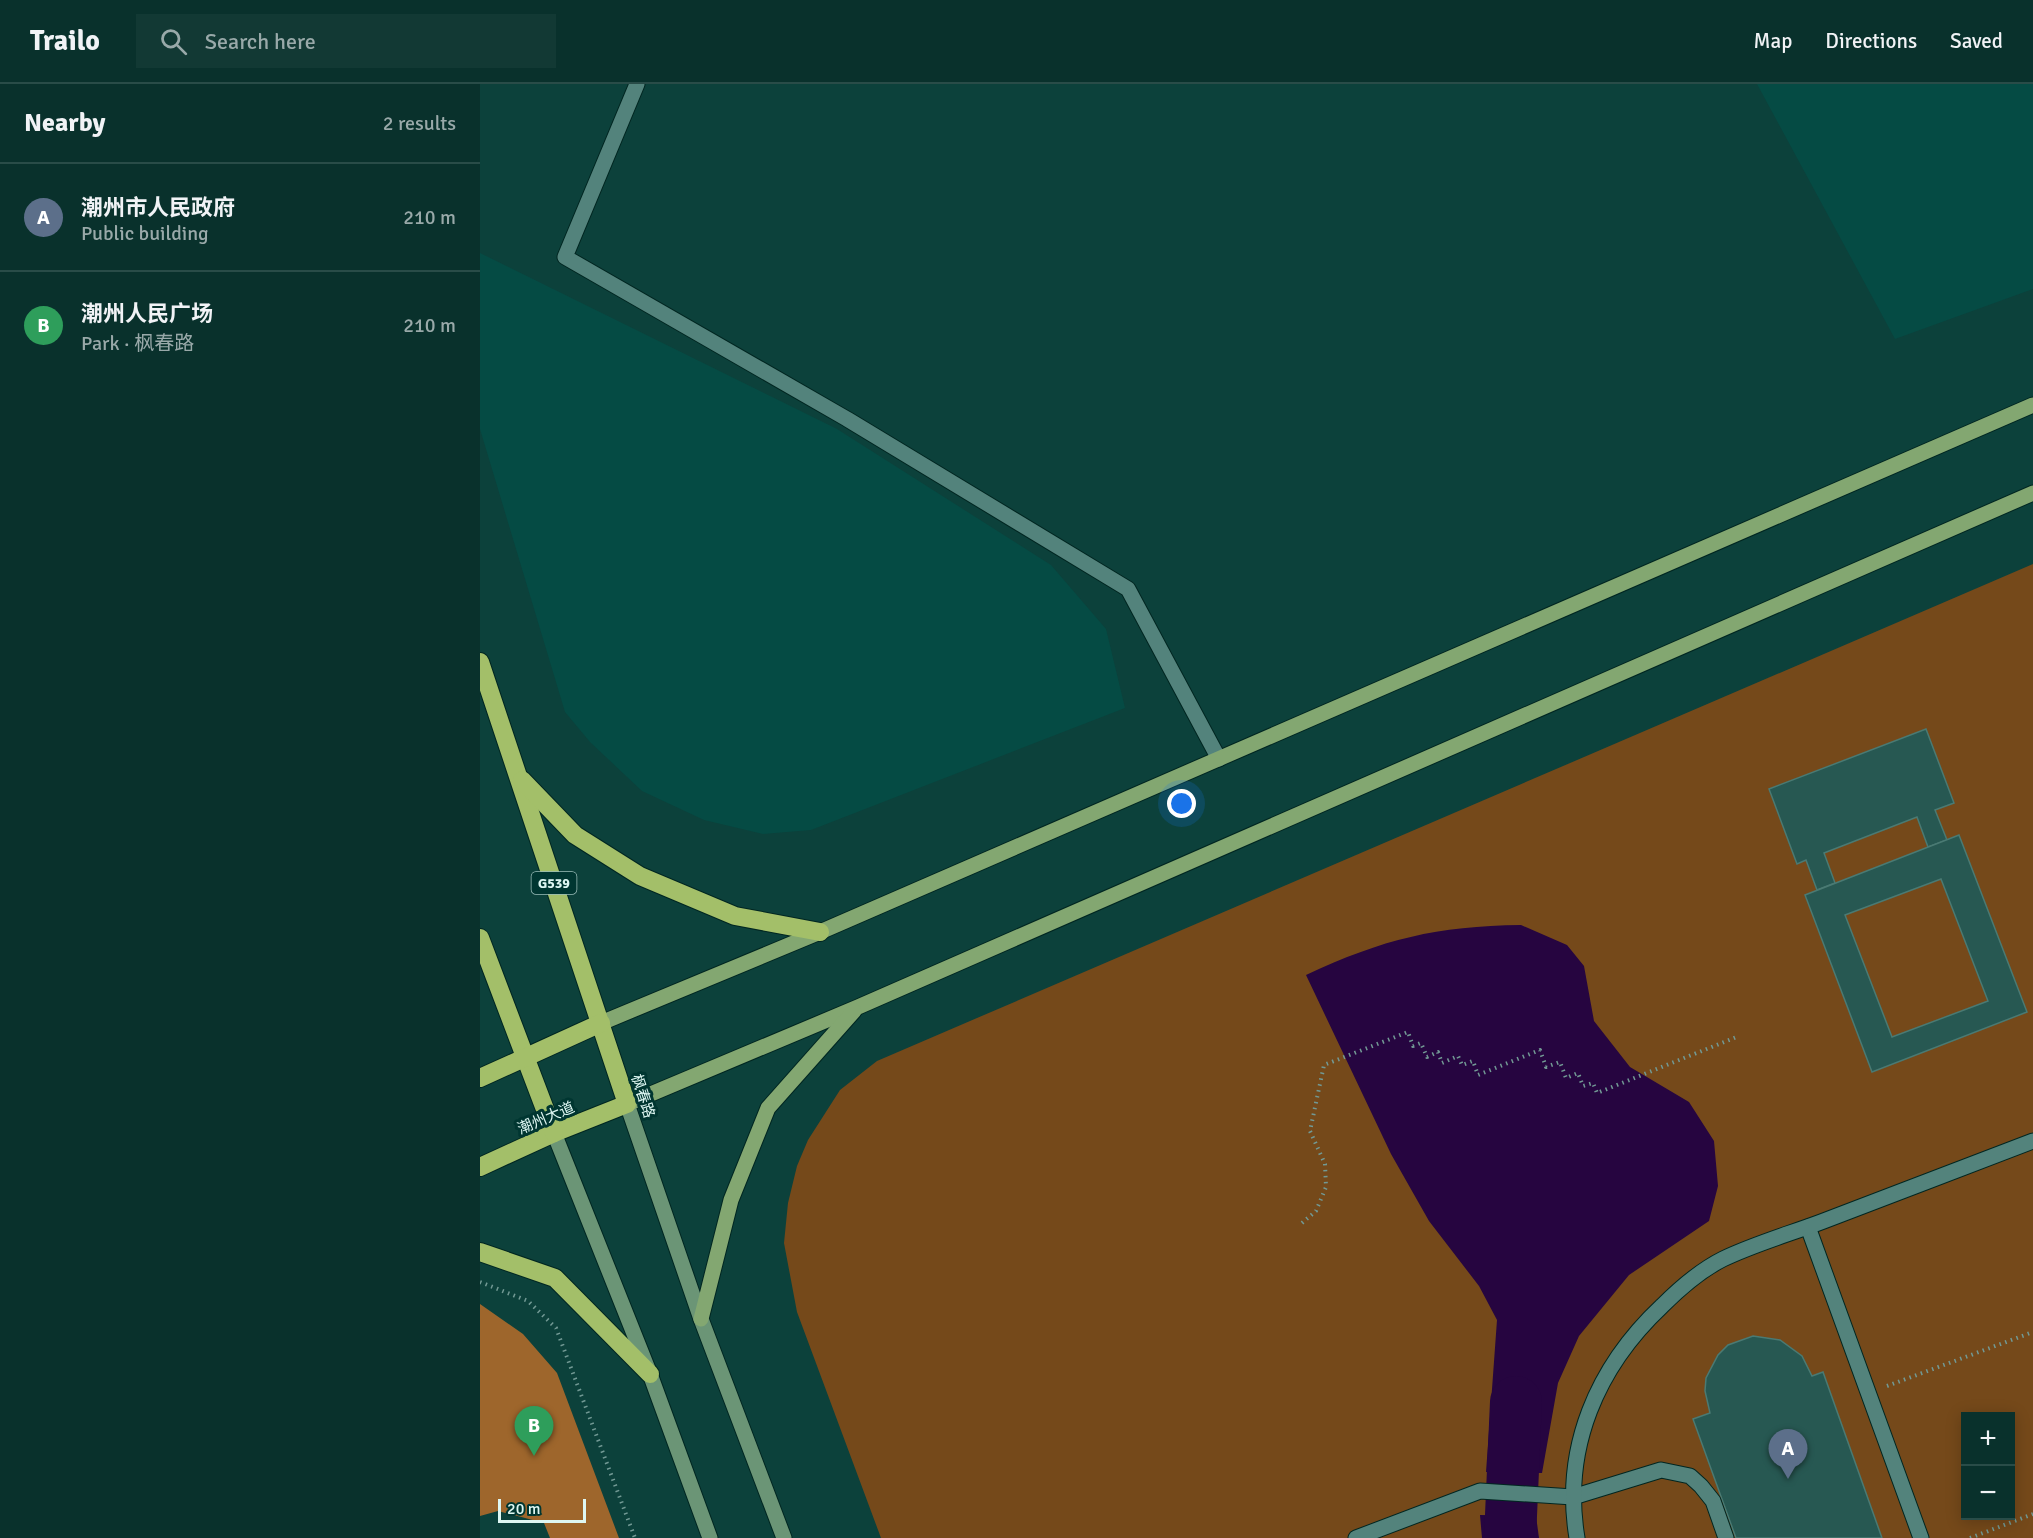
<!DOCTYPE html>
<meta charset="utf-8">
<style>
body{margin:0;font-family:Signika,"Noto Sans SC",sans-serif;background:#123934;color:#f1f3f6}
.controls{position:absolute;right:18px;bottom:18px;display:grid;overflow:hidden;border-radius:0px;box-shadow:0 3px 15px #0003}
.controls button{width:54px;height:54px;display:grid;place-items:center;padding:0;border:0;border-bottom:2px solid #294c48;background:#09312c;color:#f1f3f6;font:30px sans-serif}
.scale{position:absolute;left:18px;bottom:15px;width:88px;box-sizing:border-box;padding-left:6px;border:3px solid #def7f3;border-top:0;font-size:16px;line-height:21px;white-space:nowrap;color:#def7f3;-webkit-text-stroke:4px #003631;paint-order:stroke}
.you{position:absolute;left:702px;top:720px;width:21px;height:21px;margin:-15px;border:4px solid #fff;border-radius:50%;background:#1a73e8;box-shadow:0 0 0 9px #1a73e833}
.badge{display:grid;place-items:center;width:39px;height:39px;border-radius:50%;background:#f29aaf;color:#fff;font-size:20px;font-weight:700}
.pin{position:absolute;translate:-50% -50px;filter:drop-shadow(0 2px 3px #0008)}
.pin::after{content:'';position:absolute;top:32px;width:21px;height:18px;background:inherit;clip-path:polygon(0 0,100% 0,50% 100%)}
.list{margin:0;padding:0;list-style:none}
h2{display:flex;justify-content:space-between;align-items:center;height:78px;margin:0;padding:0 24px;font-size:26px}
h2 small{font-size:20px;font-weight:400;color:#99a9a9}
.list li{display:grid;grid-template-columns:39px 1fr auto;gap:18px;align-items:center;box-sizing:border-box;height:108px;padding:0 24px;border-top:2px solid #294c48}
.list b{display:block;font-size:22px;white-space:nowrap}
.list p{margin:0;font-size:20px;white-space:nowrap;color:#99a9a9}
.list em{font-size:20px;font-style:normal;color:#99a9a9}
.icon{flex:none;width:33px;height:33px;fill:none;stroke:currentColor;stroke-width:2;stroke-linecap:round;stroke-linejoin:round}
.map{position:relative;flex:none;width:1553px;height:1454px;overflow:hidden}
header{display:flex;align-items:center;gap:36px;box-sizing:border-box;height:84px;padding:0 30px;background:#09312c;border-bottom:2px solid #294c48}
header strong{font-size:28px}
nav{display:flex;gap:33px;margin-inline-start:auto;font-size:21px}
.search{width:420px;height:54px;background:#123934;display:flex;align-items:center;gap:15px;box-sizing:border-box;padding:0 21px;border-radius:0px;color:#99a9a9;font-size:22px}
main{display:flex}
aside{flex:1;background:#09312c}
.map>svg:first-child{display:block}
.built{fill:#054b44}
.green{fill:#75491a;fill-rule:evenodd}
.forest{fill:#9e662c}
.water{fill:#260540}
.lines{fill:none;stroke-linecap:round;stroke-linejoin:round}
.river{stroke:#260540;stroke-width:52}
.building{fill:#275852;stroke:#4a7a73;stroke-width:1.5;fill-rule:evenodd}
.lane-casing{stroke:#002621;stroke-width:17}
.street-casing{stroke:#002621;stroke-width:17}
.secondary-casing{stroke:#002621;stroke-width:17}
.primary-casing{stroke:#002621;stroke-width:17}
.highway-casing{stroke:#002621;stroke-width:20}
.path{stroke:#729994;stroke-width:4;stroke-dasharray:1.5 4.5;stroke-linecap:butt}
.lane{stroke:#53837c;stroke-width:15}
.street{stroke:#53837c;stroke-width:15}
.secondary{stroke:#6b9576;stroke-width:15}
.primary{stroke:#83a771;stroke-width:15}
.highway{stroke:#a3bf69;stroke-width:18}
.labels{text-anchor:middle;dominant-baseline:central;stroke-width:6;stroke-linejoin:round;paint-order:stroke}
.shield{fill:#003631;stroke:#9bbdb9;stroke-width:1.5}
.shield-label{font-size:14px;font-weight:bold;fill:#def7f3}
.street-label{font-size:15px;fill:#def7f3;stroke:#003631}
</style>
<header>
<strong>Trailo</strong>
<div class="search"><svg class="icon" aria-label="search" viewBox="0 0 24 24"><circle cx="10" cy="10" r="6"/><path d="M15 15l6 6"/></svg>Search here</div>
<nav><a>Map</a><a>Directions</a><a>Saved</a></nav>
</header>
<main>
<aside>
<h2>Nearby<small>2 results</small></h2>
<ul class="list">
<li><span class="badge" style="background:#5c6f8a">A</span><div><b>潮州市人民政府</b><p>Public building</p></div><em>210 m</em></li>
<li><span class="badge" style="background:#2e9e5b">B</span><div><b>潮州人民广场</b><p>Park · 枫春路</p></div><em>210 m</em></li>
</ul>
</aside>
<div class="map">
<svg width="1553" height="1454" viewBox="0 0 1553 1454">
<rect width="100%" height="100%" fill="#0c413b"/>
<g class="built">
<path d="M1277 0H1553V205L1415 255Z"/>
<path d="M0 169 357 345 571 481 626 545 645 624 331 746 283 750 224 736 162 707 110 658 85 628 0 345Z"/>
</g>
<path class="green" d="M1553 480V1454H401L317 1228 304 1159 308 1119 317 1082 328 1056 360 1006 397 977ZM1486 1332H1530V1432H1486Z"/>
<path class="forest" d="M0 1220 43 1250 77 1289 139 1454H70L64 1439 18 1427 0 1432Z"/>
<g class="water">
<path d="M1041 841 1087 861 1104 882 1114 937 1150 983 1209 1018 1234 1057 1238 1102 1229 1137 1149 1191 1099 1252 1078 1299 1062 1389 1006 1388 1017 1236 999 1202 949 1137 911 1070 826 891C903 855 957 842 1041 841Z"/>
<path d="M1000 1431 1056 1432 1059 1454H1002Z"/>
</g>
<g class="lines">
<path class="river" d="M1030 1454 1036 1318"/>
</g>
<g class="building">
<path d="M1446 645 1474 719 1455 726 1467 756 1448 763 1437 733 1344 769 1355 799 1337 806 1326 776 1317 780 1289 705Z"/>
<path d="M1479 751 1547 928 1392 988 1325 811ZM1461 795 1508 917 1412 953 1365 831Z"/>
<path d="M1273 1252 1300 1256 1322 1272 1332 1292 1343 1288 1402 1454H1256L1213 1335 1230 1329 1225 1307 1226 1294 1238 1271 1248 1261Z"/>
</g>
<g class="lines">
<g class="lane-casing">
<g id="lane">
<path d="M1328 1143 1441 1454"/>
<path d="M876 1454 1000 1407 1093 1413 1181 1386 1210 1392 1221 1402 1233 1417 1246 1454"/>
<path d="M1097 1454C1082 1364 1117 1283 1182 1222 1200 1204 1221 1186 1243 1175 1274 1160 1309 1150 1341 1138 1412 1111 1482 1084 1553 1057"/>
</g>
</g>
<g class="street-casing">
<path id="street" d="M157 0 85 173 367 335 648 505 739 675"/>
</g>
<g class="secondary-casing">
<g id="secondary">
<path d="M147 1020 221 1235 304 1454"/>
<path d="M74 1049 170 1290 230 1454"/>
</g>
</g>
<g class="primary-casing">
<g id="primary">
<path d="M121 939 340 848 1553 321"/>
<path d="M147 1020 378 923 1553 409"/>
<path d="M221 1235 251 1116 288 1024 374 927"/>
</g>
</g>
<g class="highway-casing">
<g id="highway">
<path d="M0 578 147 1020 74 1049 0 1083"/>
<path d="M42 696 95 751 160 792 255 832 340 848"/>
<path d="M0 854 74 1049"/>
<path d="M0 994 121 939"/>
<path d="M0 1168 75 1194 170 1290"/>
</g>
</g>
<g class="path">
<path d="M822 1139 836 1127 846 1103 845 1080 830 1047 844 981 928 948 933 962 941 959 947 973 958 968 962 979 978 972 982 981 993 977 998 991 1060 966 1066 983 1080 978 1086 994 1098 989 1103 1002 1113 999 1117 1009 1259 952"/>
<path d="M0 1198 48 1217 76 1244 155 1454"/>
<path d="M1407 1302 1553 1248"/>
<path d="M1490 1454 1553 1430"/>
</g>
<use href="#lane" class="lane"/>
<use href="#street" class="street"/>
<use href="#secondary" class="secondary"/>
<use href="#primary" class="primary"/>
<use href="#highway" class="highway"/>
</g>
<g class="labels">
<rect class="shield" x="51.5" y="788" width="45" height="22" rx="4.5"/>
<g class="shield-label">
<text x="74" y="799">G539</text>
</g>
<g class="street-label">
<text transform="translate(163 1012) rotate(72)">枫春路</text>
<text transform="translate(66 1034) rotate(-23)">潮州大道</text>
</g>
</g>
</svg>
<div class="controls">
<button>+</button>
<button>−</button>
</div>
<div class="scale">20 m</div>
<div class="you"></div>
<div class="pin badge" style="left:1308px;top:1395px;background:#5c6f8a">A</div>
<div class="pin badge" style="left:54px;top:1372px;background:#2e9e5b">B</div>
</div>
</main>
